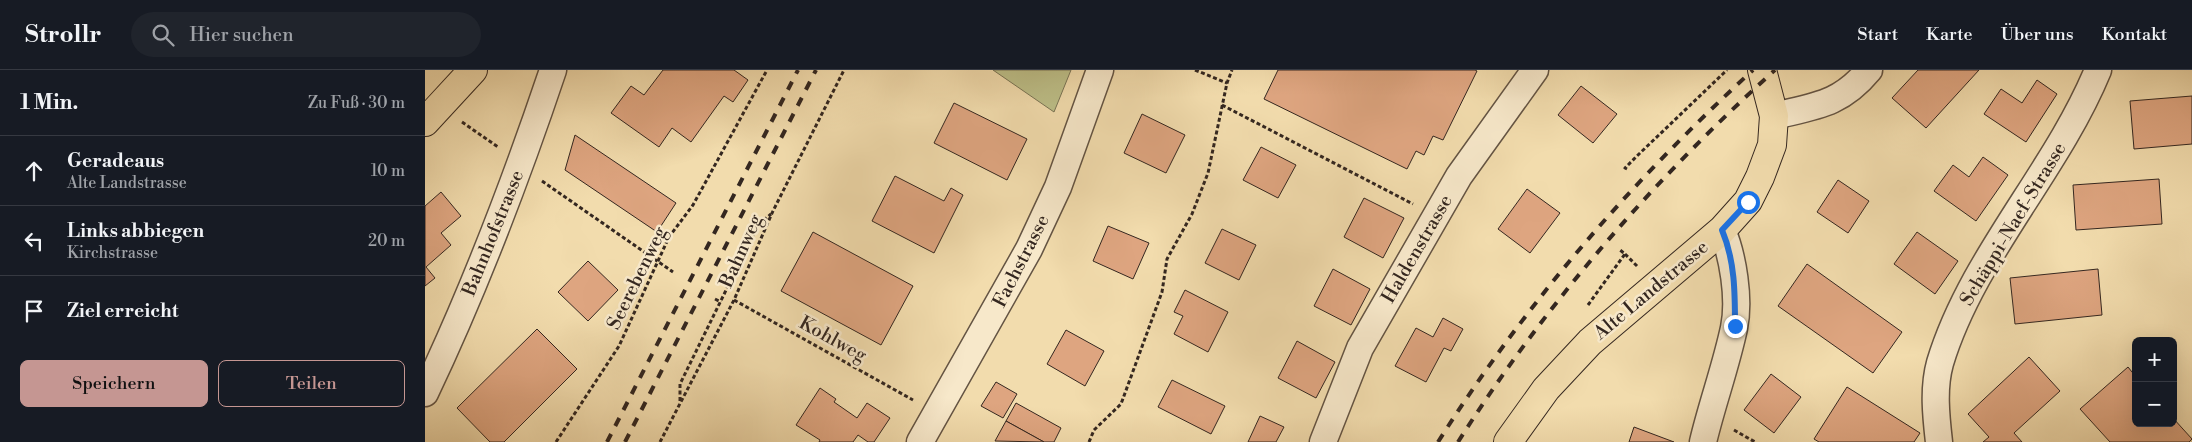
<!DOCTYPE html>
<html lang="de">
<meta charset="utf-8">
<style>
body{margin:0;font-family:"Libre Bodoni",serif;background:#20242c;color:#f1f3f6}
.controls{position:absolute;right:15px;bottom:15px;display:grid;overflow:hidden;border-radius:8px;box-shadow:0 5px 20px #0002}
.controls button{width:45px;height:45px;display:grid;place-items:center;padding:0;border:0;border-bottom:1px solid #363941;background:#171b24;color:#f1f3f6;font:25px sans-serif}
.stop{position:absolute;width:15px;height:15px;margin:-11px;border:4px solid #1a73e8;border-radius:50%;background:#fff}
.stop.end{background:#1a73e8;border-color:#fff;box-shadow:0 1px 5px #0008}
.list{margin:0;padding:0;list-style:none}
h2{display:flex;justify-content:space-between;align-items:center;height:65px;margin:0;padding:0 20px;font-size:21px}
h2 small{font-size:16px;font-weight:400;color:#9ea1a6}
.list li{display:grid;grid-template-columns:32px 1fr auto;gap:15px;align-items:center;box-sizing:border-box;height:70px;padding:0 20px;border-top:1px solid #363941}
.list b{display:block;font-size:19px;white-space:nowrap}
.list p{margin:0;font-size:16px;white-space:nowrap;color:#9ea1a6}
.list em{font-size:16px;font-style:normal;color:#9ea1a6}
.actions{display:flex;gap:10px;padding:15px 20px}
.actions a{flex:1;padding:11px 0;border:1px solid #c59692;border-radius:8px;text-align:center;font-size:18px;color:#c59692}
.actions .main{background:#c59692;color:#111}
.icon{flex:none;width:28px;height:28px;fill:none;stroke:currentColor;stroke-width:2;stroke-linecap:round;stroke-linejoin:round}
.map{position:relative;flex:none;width:1767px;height:372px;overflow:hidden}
header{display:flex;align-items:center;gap:30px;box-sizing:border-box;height:70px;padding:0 25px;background:#171b24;border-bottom:1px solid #363941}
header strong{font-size:24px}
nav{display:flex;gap:28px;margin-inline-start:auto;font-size:18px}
.search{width:350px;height:45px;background:#20242c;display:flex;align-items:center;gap:12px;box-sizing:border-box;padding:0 18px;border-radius:28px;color:#9ea1a6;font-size:19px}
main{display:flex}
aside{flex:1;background:#171b24}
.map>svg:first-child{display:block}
.green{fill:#bdbf88;stroke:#787354}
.building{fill:#dea580;stroke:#342720}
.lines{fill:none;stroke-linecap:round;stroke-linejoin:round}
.minor-casing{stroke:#645443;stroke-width:29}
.major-casing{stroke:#342720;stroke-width:30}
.path{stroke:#342720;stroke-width:3;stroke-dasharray:4 2.5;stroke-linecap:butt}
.minor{stroke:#f7e8ca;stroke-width:26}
.major{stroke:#f2dcad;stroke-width:28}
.rail{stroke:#342720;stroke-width:4;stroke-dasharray:9 9;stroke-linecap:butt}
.route{stroke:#1a73e8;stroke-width:6}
.labels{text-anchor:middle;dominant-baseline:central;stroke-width:5;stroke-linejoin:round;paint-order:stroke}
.street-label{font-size:19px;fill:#342720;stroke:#f7e8ca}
</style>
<header>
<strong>Strollr</strong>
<div class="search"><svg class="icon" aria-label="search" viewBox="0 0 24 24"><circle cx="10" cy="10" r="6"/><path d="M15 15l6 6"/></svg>Hier suchen</div>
<nav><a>Start</a><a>Karte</a><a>Über uns</a><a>Kontakt</a></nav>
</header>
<main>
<aside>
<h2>1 Min.<small>Zu Fuß · 30 m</small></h2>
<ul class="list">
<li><svg class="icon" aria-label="ahead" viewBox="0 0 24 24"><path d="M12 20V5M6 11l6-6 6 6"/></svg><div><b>Geradeaus</b><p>Alte Landstrasse</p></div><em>10 m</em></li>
<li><svg class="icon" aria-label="left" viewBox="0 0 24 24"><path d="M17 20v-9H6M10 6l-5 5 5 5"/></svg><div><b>Links abbiegen</b><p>Kirchstrasse</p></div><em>20 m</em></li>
<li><svg class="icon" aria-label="arrive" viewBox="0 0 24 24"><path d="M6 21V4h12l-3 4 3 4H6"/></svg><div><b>Ziel erreicht</b></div></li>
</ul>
<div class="actions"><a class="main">Speichern</a><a>Teilen</a></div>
</aside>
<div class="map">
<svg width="1767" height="372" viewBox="0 0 1767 372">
<rect width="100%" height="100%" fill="#f2dcad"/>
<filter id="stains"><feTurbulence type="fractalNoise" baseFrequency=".004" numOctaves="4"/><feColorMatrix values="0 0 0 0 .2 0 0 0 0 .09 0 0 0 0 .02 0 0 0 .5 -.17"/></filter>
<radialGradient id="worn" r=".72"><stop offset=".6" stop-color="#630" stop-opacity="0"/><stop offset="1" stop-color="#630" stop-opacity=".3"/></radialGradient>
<path class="green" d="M568 0H646L629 42Z"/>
<g class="building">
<path d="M238 0H309L323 10 308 32 299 26 266 72 247 58 234 77 186 43 206 16 219 25Z"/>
<path d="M853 0H1050L1052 1 1018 70 1008 66 999 85 991 81 982 99 839 29Z"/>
<path d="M1493 0H1554L1501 58 1467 28Z"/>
<path d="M1612 10 1632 24 1601 72 1559 44 1576 19 1597 33Z"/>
<path d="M1156 16 1192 44 1168 73 1133 45Z"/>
<path d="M1767 26V74L1709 79 1705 31Z"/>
<path d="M529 33 602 69 582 110 509 73Z"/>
<path d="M717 44 760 65 741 103 699 83Z"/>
<path d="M150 65 251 133 232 162 140 100Z"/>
<path d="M836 77 871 95 853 128 818 110Z"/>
<path d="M1558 87 1583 105 1551 151 1509 121 1528 95 1544 107Z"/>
<path d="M470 106 519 131 526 118 538 125 509 183 447 151Z"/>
<path d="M1734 109 1737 154 1651 160 1648 115Z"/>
<path d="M1413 110 1444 131 1423 163 1392 142Z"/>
<path d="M1102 119 1135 143 1105 183 1073 159Z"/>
<path d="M16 122 36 146 16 163 26 175 1 197 10 208 0 216V136Z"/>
<path d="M939 128 979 148 958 188 919 167Z"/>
<path d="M683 156 724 173 708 209 668 191Z"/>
<path d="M797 159 831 175 814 210 780 193Z"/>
<path d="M388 162 488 216 456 275 356 221Z"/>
<path d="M1492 162 1533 191 1510 224 1469 194Z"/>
<path d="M163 191 193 220 163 251 133 222Z"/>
<path d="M1382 194 1477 262 1448 303 1353 236Z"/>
<path d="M908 199 945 219 926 255 889 236Z"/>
<path d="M1673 199 1677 245 1590 254 1585 208Z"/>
<path d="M760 220 803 242 783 282 749 264 758 246 749 242Z"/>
<path d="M1018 248 1038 259 1026 281 1019 278 1001 312 970 296 991 258 1008 267Z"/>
<path d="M112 259 152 299 79 372H65L32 338Z"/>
<path d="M641 260 679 281 660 316 622 294Z"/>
<path d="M872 271 910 292 891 328 853 308Z"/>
<path d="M1604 287 1635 321 1589 363 1597 372H1558L1564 367 1543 344Z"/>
<path d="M1703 297 1711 307V353H1748V348L1767 369 1764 372H1685L1655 339Z"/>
<path d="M1346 304 1376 327 1349 363 1319 340Z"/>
<path d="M747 310 800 336 786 364 733 337Z"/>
<path d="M571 312 592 324 578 348 556 336Z"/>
<path d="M1422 317 1495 363 1489 372H1394L1389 369Z"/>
<path d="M395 318 411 329 409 332 432 348 442 333 465 348 449 372H443L433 365 428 372H394L395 370 371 355Z"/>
<path d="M591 333 636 358 629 372H619L581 351Z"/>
<path d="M835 346 859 357 851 372H823Z"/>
<path d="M581 351 619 372 570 371Z"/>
<path d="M1209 357 1249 372H1204Z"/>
</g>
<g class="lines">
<g class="minor-casing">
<g id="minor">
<path d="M1349 46C1390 36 1415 35 1444 0"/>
<path d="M0 323C50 218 91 110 128 0"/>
<path d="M495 372 604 179 633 117 675 0"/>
<path d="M898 372 935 278 1034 106 1110 0"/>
<path d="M1278 372C1287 334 1301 296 1309 258 1315 229 1308 186 1297 160"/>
<path d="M1514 372C1511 346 1508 318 1515 293 1547 187 1631 102 1673 0"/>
</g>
</g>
<g class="major-casing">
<g id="major">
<path d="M0 52 48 0"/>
<path d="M1083 372 1121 319 1165 272 1297 160 1323 131 1335 107 1347 75 1349 46 1337 0"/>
</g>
</g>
<g class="path">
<path d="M770 0 802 13"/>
<path d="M797 35 988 134"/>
<path d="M37 52 73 77"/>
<path d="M1202 99 1200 98 1214 84 1302 0"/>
<path d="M117 111 248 202"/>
<path d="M1200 184 1213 197"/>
<path d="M290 229 296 232"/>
<path d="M309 230 488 330"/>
<path d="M1163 235 1200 184 1195 180"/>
<path d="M255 331V314L333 155 346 144"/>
<path d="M1309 360 1330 372"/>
<path d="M131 372 194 276 244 167 268 135 342 0"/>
<path d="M235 372 309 230 348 141 419 0"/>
<path d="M664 372 669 360 696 334 737 222 742 189 767 144 783 103 802 13 807 0"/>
</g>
<use href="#minor" class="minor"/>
<use href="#major" class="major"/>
<g class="rail">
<path d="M182 372 373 0"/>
<path d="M200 372 391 0"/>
<path d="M1013 372C1103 230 1204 114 1328 0"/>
<path d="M1033 372C1121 233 1228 110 1350 0"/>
</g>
</g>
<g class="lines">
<path class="route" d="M1310 256C1310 223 1310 191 1297 160L1323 132"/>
</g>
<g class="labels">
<g class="street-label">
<text transform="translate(1588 154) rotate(-59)">Schäppi-Naef-Strasse</text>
<text transform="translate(68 163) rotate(-68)">Bahnhofstrasse</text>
<text transform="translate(992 179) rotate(-60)">Haldenstrasse</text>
<text transform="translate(316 181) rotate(-66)">Bahnweg</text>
<text transform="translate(596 191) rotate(-63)">Fachstrasse</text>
<text transform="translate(212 208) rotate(-64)">Seerebenweg</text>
<text transform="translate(1226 220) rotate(-40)">Alte Landstrasse</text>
<text transform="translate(408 269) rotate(29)">Kohlweg</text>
</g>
</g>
<rect width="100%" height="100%" filter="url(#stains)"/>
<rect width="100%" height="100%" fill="url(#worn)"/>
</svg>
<div class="controls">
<button>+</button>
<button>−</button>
</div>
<div class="stop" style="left:1323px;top:132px"></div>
<div class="stop end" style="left:1310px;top:256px"></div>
</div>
</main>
